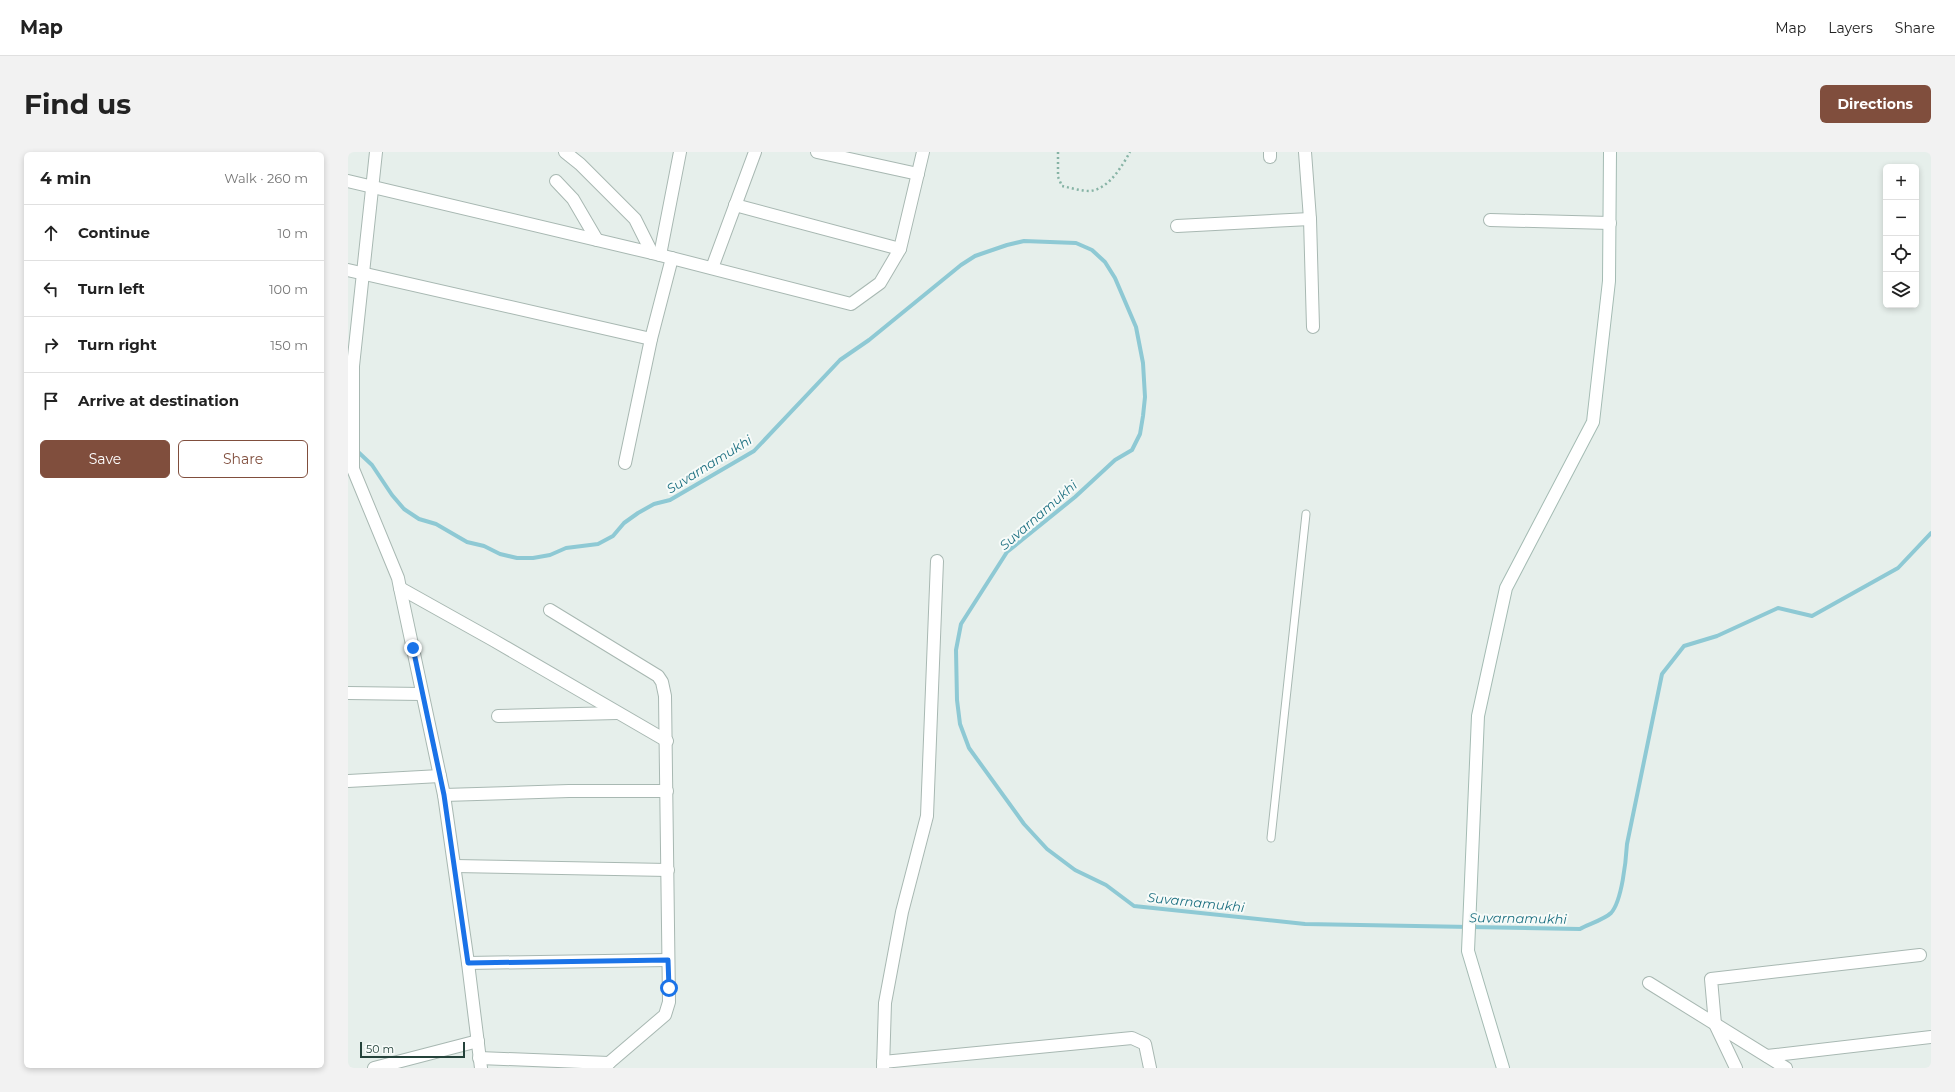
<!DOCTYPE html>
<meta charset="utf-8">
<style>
body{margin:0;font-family:Montserrat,sans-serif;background:#f2f2f2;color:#222}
.controls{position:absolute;right:12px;top:12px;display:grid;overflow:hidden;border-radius:6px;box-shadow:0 2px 6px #0003}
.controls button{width:36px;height:36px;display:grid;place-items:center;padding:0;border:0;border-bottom:1px solid #e0e0e0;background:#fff;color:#222;font:20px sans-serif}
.scale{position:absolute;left:12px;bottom:10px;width:105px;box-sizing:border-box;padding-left:4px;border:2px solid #24423a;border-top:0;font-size:11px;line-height:14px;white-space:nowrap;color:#24423a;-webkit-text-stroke:3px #f7fbf9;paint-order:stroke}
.stop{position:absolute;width:12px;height:12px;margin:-9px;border:3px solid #1a73e8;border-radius:50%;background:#fff}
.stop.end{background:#1a73e8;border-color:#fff;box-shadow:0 1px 4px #0008}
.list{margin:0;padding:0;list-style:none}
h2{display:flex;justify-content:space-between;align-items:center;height:52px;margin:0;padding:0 16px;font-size:17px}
h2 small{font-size:13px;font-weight:400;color:#767676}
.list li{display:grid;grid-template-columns:26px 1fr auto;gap:12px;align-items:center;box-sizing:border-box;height:56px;padding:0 16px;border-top:1px solid #e0e0e0}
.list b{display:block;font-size:15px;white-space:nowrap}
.list em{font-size:13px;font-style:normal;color:#767676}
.actions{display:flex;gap:8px;padding:12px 16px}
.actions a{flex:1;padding:9px 0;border:1px solid #804e3d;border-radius:6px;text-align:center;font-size:14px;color:#804e3d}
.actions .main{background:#804e3d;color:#fff}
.icon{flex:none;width:22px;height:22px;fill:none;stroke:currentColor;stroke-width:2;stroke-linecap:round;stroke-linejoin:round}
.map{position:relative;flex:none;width:1583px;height:916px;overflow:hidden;border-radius:6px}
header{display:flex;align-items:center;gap:24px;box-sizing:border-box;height:56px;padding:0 20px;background:#fff;border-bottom:1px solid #e0e0e0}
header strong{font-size:19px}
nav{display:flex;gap:22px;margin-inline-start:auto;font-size:14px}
.intro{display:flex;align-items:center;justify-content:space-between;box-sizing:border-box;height:96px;padding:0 24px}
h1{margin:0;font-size:28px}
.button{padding:10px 18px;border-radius:6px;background:#804e3d;color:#fff;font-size:14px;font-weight:700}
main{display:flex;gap:24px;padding:0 24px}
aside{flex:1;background:#fff;border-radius:6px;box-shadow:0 2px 6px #0003}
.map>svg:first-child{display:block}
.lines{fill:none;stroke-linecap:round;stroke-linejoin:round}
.stream{stroke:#8ec9d4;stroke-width:4}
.lane-casing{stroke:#a8b8b2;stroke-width:9}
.street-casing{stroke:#a8b8b2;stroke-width:14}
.secondary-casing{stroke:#a4bbb3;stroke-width:14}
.path{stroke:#86b3a5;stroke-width:2.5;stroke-dasharray:2 3;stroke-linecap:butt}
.lane{stroke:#fff;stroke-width:7}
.street{stroke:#fff;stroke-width:12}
.secondary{stroke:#fff;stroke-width:12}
.route{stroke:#1a73e8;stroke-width:5}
.labels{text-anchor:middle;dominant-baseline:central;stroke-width:4;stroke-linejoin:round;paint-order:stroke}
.water-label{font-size:13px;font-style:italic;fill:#1c6f80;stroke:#f7fbf9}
</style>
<header>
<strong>Map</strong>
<nav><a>Map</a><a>Layers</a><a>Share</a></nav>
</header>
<div class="intro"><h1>Find us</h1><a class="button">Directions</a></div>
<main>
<aside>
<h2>4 min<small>Walk · 260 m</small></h2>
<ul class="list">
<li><svg class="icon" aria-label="ahead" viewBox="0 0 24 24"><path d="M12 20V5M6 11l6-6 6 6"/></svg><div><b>Continue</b></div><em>10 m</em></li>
<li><svg class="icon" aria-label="left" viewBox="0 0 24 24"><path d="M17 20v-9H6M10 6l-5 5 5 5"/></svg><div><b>Turn left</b></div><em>100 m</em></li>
<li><svg class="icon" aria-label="right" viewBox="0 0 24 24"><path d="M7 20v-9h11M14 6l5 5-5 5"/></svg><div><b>Turn right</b></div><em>150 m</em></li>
<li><svg class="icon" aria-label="arrive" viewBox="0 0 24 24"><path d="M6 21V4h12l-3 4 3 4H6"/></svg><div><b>Arrive at destination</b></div></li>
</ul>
<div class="actions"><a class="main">Save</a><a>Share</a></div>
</aside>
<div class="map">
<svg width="1583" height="916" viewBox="0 0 1583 916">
<rect width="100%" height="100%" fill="#e6efeb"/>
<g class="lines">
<path class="stream" d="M7 297 24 313 44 343 56 357 71 367 88 372 119 390 136 394 152 402 169 406H185L202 403 218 396 250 392 265 384 276 371 290 361 306 352 322 348 406 299 492 208 521 188 613 113 627 104 659 93 676 89 728 91 744 98 757 110 767 126 788 175 795 211 797 245 795 264 792 282 784 298 767 308 727 345 659 400 613 472 608 498 609 548 612 572 621 596 676 672 699 697 727 718 758 733 786 754 957 772 1232 777C1239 773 1257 767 1263 761 1274 749 1278 708 1279 692L1314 522 1336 494 1369 484 1430 456 1464 464 1550 416 1583 381"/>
<g class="lane-casing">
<path id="lane" d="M923 686 958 362"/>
</g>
<g class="street-casing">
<g id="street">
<path d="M28 0 5 214V317L50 426 52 436 96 643 120 811 133 916"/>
<path d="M217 0 232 12 287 67 304 101"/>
<path d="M469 0 570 22"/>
<path d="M922 0V5"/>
<path d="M957 0 962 67 965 175"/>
<path d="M0 29 304 101 503 152 532 131 552 97 575 0"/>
<path d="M208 29 225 47 249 88"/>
<path d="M387 53 552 97"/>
<path d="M1142 68 1262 71"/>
<path d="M829 74 962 67"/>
<path d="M312 103 332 0"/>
<path d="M364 116 407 0"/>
<path d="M0 118 303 187"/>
<path d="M277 311 303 187 324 106"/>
<path d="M52 436 145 488 319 589"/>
<path d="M202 458 310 524 314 530 317 544 321 850 317 863 255 916"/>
<path d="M0 541 74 542"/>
<path d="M150 564 269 561"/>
<path d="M0 629 92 624"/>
<path d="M96 643 221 639H319"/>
<path d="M107 714 320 718"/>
<path d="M120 811 320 808"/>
<path d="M1301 831 1438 916"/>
<path d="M1419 904 1583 885"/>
<path d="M131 906 261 911"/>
<path d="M535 910 784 886 797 892 802 916"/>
<path d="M26 916 130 889"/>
<path d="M535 916 537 851 554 760 579 664 589 409"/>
<path d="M1388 916 1367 872 1363 827 1572 803"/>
</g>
</g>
<g class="secondary-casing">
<path id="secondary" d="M1155 916 1120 799 1130 564 1158 436 1245 270 1261 129 1262 0"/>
</g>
<path class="path" d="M710 0V25L714 34C723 36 733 39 742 39 761 37 774 14 782 0"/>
<use href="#lane" class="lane"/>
<use href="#street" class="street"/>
<use href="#secondary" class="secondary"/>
</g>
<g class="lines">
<path class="route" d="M65 496 96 643 120 811 320 808 321 836"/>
</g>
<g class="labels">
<g class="water-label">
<text transform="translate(361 312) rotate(-32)">Suvarnamukhi</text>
<text transform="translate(690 363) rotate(-41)">Suvarnamukhi</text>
<text transform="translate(848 750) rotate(6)">Suvarnamukhi</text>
<text transform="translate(1170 766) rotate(1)">Suvarnamukhi</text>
</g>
</g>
</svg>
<div class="controls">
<button>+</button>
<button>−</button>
<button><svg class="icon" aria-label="locate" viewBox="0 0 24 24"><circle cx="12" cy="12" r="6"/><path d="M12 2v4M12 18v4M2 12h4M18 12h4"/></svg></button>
<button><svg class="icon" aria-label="layers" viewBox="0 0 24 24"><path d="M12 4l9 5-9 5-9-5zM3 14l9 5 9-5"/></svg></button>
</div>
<div class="scale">50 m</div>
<div class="stop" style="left:321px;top:836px"></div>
<div class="stop end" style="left:65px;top:496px"></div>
</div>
</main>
